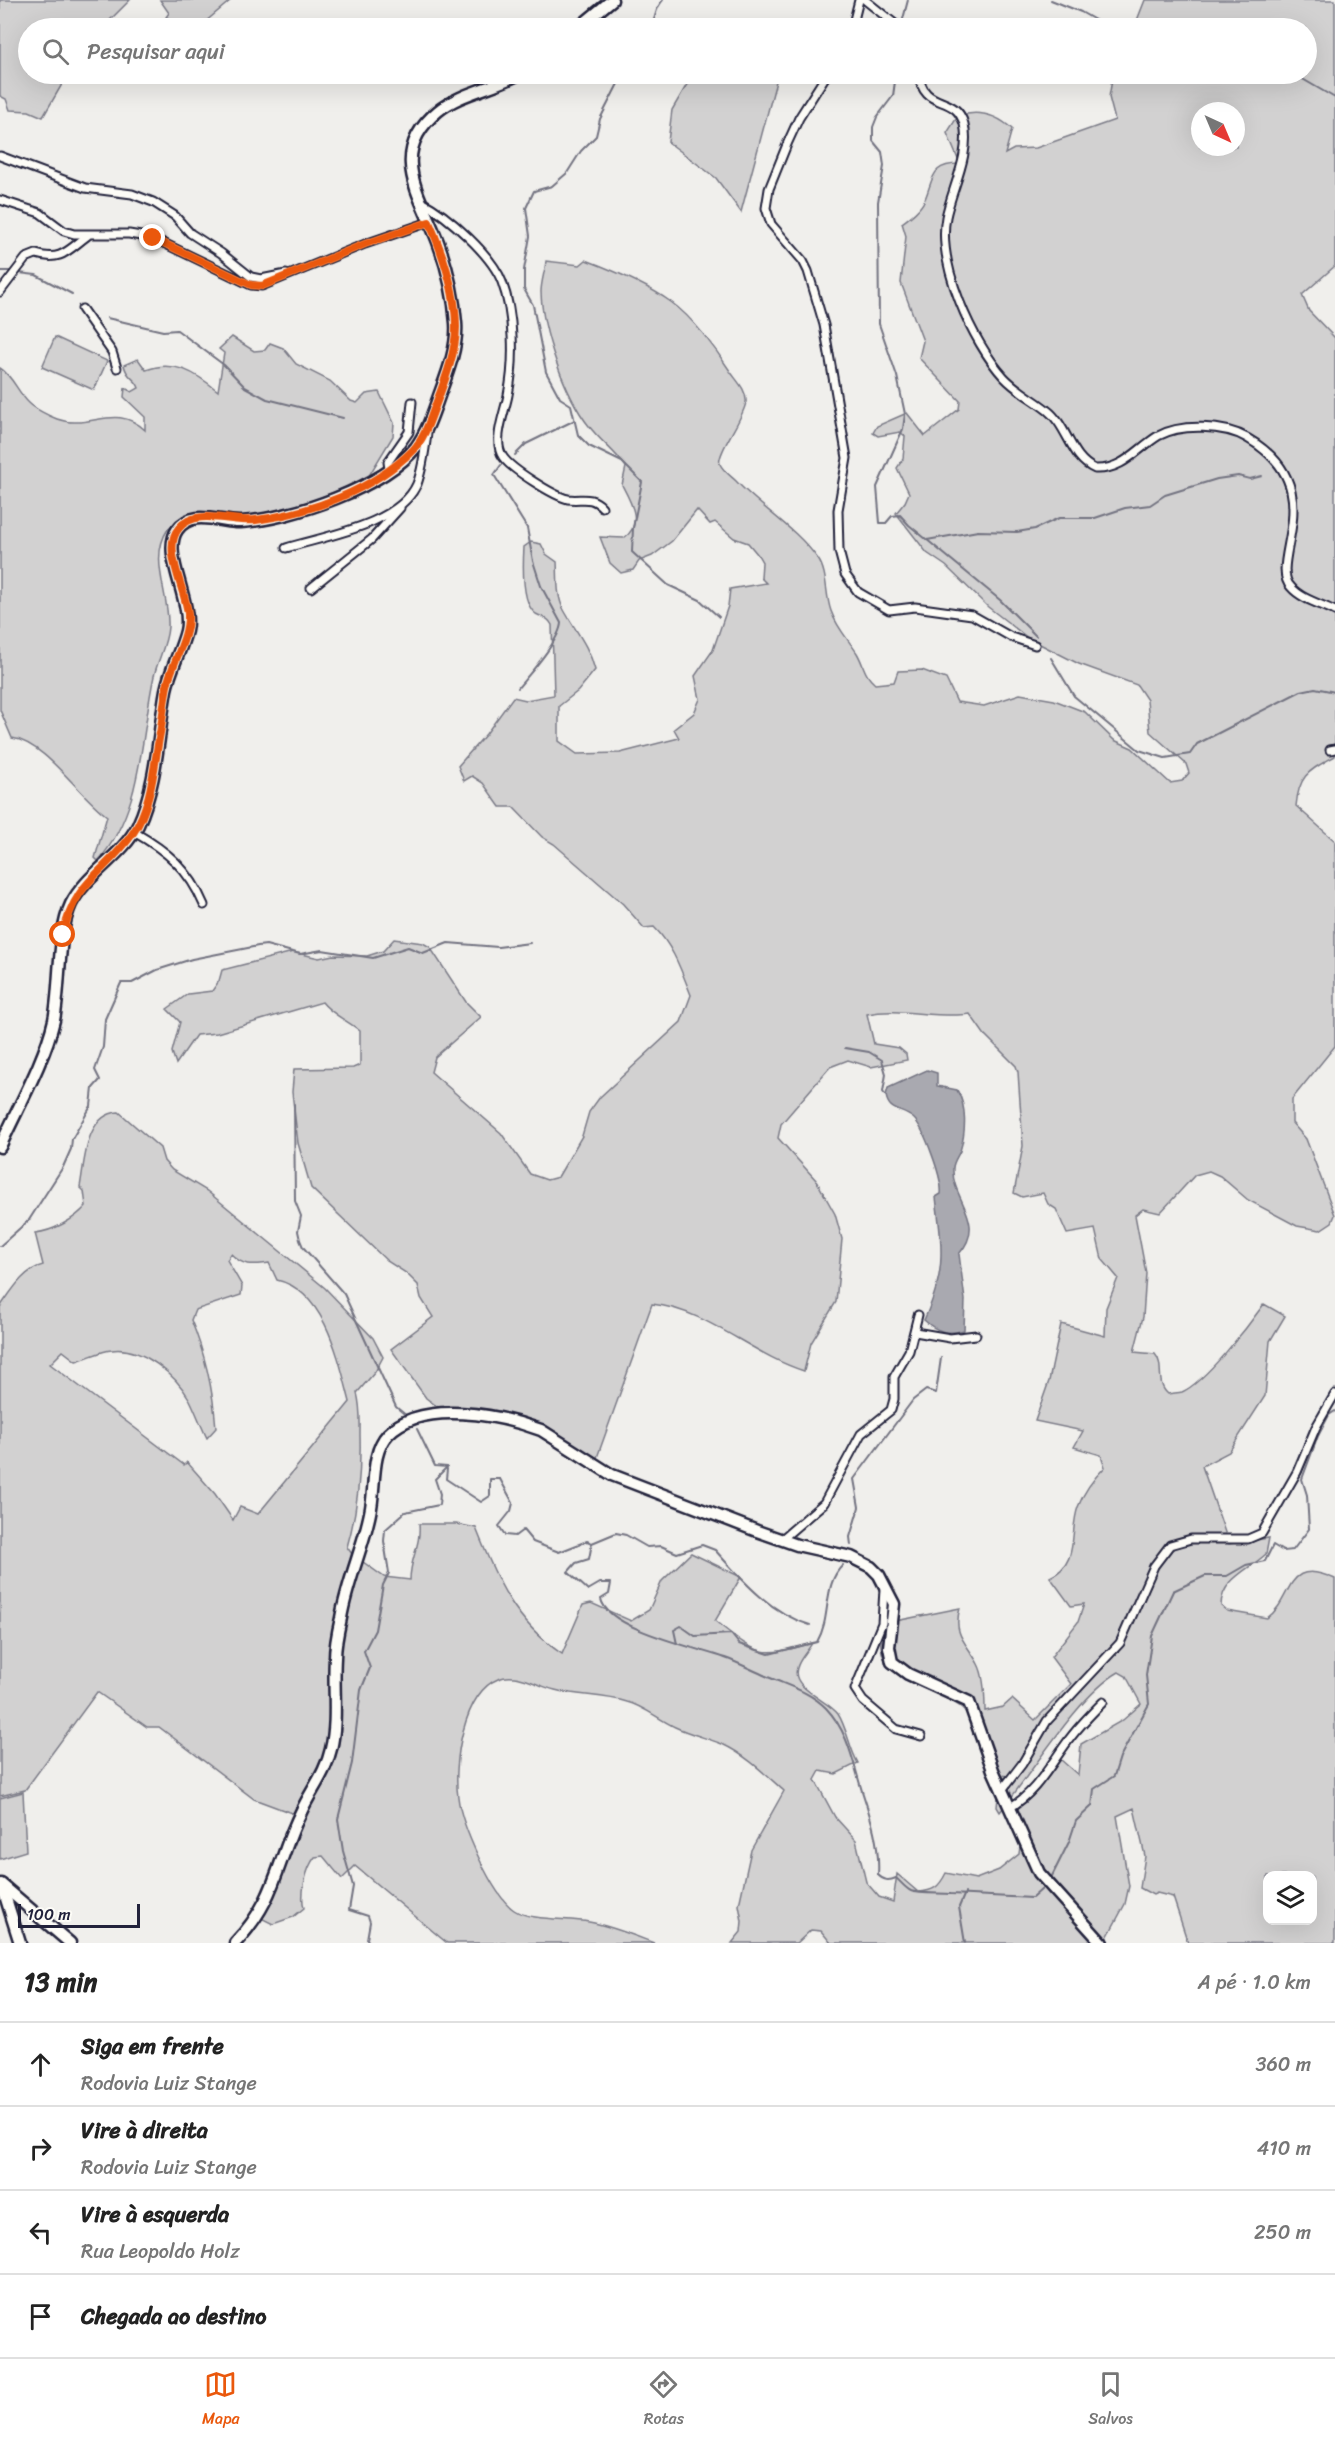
<!DOCTYPE html>
<html lang="pt">
<meta charset="utf-8">
<style>
body{margin:0;font-family:Sriracha,sans-serif;background:#f6f6f6;color:#222}
.controls{position:absolute;right:18px;bottom:18px;display:grid;overflow:hidden;border-radius:12px;box-shadow:0 6px 24px #0002}
.controls button{width:54px;height:54px;display:grid;place-items:center;padding:0;border:0;border-bottom:2px solid #e0e0e0;background:#fff;color:#222;font:30px sans-serif}
.compass{position:absolute;left:1191px;top:102px;width:54px;height:54px;border-radius:50%;background:#fff;box-shadow:0 6px 24px #0002;rotate:136deg}
.scale{position:absolute;left:18px;bottom:15px;width:122px;box-sizing:border-box;padding-left:6px;border:3px solid #22223b;border-top:0;font-size:16px;line-height:21px;white-space:nowrap;color:#22223b;-webkit-text-stroke:4px #fdfcf7;paint-order:stroke}
.stop{position:absolute;width:18px;height:18px;margin:-14px;border:4px solid #ea580c;border-radius:50%;background:#fff}
.stop.end{background:#ea580c;border-color:#fff;box-shadow:0 2px 6px #0008}
.list{margin:0;padding:0;list-style:none}
h2{display:flex;justify-content:space-between;align-items:center;height:78px;margin:0;padding:0 24px;font-size:26px}
h2 small{font-size:20px;font-weight:400;color:#767676}
.list li{display:grid;grid-template-columns:39px 1fr auto;gap:18px;align-items:center;box-sizing:border-box;height:84px;padding:0 24px;border-top:2px solid #e0e0e0}
.list b{display:block;font-size:22px;white-space:nowrap}
.list p{margin:0;font-size:20px;white-space:nowrap;color:#767676}
.list em{font-size:20px;font-style:normal;color:#767676}
.icon{flex:none;width:33px;height:33px;fill:none;stroke:currentColor;stroke-width:2;stroke-linecap:round;stroke-linejoin:round}
.map{position:relative;flex:none;width:1335px;height:1943px;overflow:hidden}
.search{position:absolute;background:#fff;box-shadow:0 6px 24px #0002;left:18px;right:18px;top:18px;height:66px;display:flex;align-items:center;gap:15px;box-sizing:border-box;padding:0 21px;border-radius:33px;color:#767676;font-size:22px}
.sheet{height:414px;background:#fff}
nav{display:flex;justify-content:space-around;align-items:center;box-sizing:border-box;height:84px;border-top:2px solid #e0e0e0;background:#fff;font-size:16px;color:#767676}
nav a{display:grid;justify-items:center;gap:3px}
nav .on{color:#ea580c}
.map>svg:first-child{display:block}
.green{fill:#d2d1d1;stroke:#7a7a86;stroke-width:1.5;fill-rule:evenodd}
.water{fill:#a9a9b0;stroke:#737381;stroke-width:1.5}
.lines{fill:none;stroke-linecap:round;stroke-linejoin:round}
.stream{stroke:#737381;stroke-width:2}
.street-casing{stroke:#22223b;stroke-width:11}
.secondary-casing{stroke:#22223b;stroke-width:15}
.street{stroke:#fdfcf7;stroke-width:7}
.secondary{stroke:#fdfcf7;stroke-width:10}
.route{stroke:#ea580c;stroke-width:8}
</style>
<div class="map">
<svg width="1335" height="1943" viewBox="0 0 1335 1943">
<rect width="100%" height="100%" fill="#f0efec"/>
<filter id="ink" filterUnits="userSpaceOnUse"><feTurbulence type="fractalNoise" baseFrequency=".0167" numOctaves="2"/><feDisplacementMap in="SourceGraphic" scale="12" xChannelSelector="R" yChannelSelector="G"/><feConvolveMatrix kernelMatrix="1 2 1 2 8 2 1 2 1" color-interpolation-filters="sRGB"/></filter>
<g filter="url(#ink)">
<g class="green">
<path d="M0 0H130L102 28H28V74H68L43 117 29 111 10 110 6 99 0 96Z"/>
<path d="M160 0H231L198 28H188L166 17 169 13Z"/>
<path d="M1145 0H1335V266L1302 295 1309 311 1335 338V756C1309 771 1299 774 1296 806L1335 841V1046L1292 1099V1123L1306 1139 1335 1215 1332 1222 1320 1230 1297 1226 1248 1200 1220 1176 1209 1171 1195 1175 1160 1213 1143 1209 1135 1215 1146 1273 1143 1317 1134 1352 1155 1354C1165 1365 1155 1383 1168 1394 1172 1393 1178 1393 1182 1392 1205 1382 1249 1325 1264 1304L1285 1316 1270 1341 1265 1396 1229 1452 1202 1466 1229 1544 1269 1538 1266 1554C1249 1570 1221 1579 1221 1606L1227 1611 1267 1618C1294 1600 1284 1555 1335 1579V1943H1188L1173 1897 1157 1893 1153 1895 1140 1888 1145 1856 1134 1808 1117 1816 1129 1886 1125 1904 1104 1943H831L821 1931 811 1930 797 1943H732L741 1932 742 1921 739 1905 751 1850 784 1791C765 1774 746 1755 722 1744 707 1738 690 1734 675 1727 659 1720 644 1706 627 1702 604 1695 578 1696 555 1690 537 1686 517 1671 498 1679 463 1693 453 1765 458 1797 461 1824 492 1895 514 1910 530 1921 567 1918 589 1922 611 1926 633 1935 654 1943H447L355 1866 342 1879 323 1856 315 1857C306 1868 300 1894 304 1908L293 1917 273 1924 259 1917 297 1815 254 1799 159 1727H147L97 1692 25 1790 0 1796V1307C11 1292 23 1270 43 1265L35 1233C53 1231 74 1220 86 1206L84 1191 80 1187C85 1161 85 1114 119 1112L160 1148 164 1161 172 1170 207 1191 325 1288 373 1338 383 1357 375 1372 357 1393C361 1408 360 1420 360 1435 361 1473 358 1509 347 1547L352 1554 384 1577 410 1580C410 1558 421 1546 419 1524H456L476 1528C497 1581 514 1621 562 1654L583 1605 591 1603 631 1621 649 1610 662 1581 691 1553 741 1577 715 1621C757 1654 759 1659 812 1643 808 1651 799 1659 797 1668 790 1688 828 1700 838 1714 847 1728 849 1748 858 1763L836 1774 820 1771 815 1780 835 1817 856 1840 866 1882 879 1897 893 1902 897 1874 918 1892C934 1891 939 1887 946 1873L976 1879 999 1870 1019 1854 1021 1838 1009 1817 1060 1759 1078 1775 1081 1744 1123 1720 1141 1704 1126 1676 1119 1672C1078 1695 1032 1773 1000 1812L997 1807 998 1797 1010 1777 990 1771C983 1752 977 1721 962 1708 937 1688 884 1684 881 1646 880 1639 884 1631 886 1623L960 1608C952 1635 967 1643 978 1664 984 1675 985 1698 985 1711L1003 1707 1012 1699 1035 1720 1071 1684 1051 1657 1078 1622 1084 1604 1071 1606 1050 1577C1080 1564 1069 1532 1078 1507 1084 1491 1094 1478 1105 1467L1101 1455 1074 1447 1083 1431 1035 1421 1049 1381 1061 1324 1105 1336 1106 1308 1118 1278 1102 1259 1095 1229 1067 1234 1056 1209 1048 1204 1043 1193 1022 1197 1014 1193 1023 1146 1018 1072 1016 1066 984 1034 970 1014C935 1019 901 1007 867 1014L874 1044 899 1048 906 1054 907 1060 871 1067 848 1060 830 1067 781 1124 778 1138 816 1180 835 1214 842 1239 836 1302 811 1343 804 1371C750 1354 708 1310 652 1304L594 1466 525 1427 474 1419 438 1407 426 1398 391 1349 433 1317 421 1298 418 1285 406 1273 387 1261 311 1188 298 1143 292 1092 294 1069 353 1068 360 1065V1031C348 1021 331 1014 322 1002L217 1033 196 1035 176 1064 172 1052 180 1022 167 1009 188 994 212 991 219 981 222 970 293 952 319 958 333 955 367 956 383 951 394 939 423 943 430 947 466 1002 481 1017 435 1057 431 1072 501 1133 530 1174 547 1180 558 1177 582 1136 589 1112 600 1097 681 1022 691 995C681 970 673 946 654 927L644 928 623 904 554 844 542 837 513 807H500L483 783 472 776 464 781 458 766 486 734 513 697 526 700 554 695 552 625C548 617 543 618 536 614 521 604 523 563 524 547L531 542 541 544 546 554 557 562C558 577 556 596 564 610 575 630 589 646 595 670L578 691 559 706V741L577 754 620 753 679 738 674 729 694 713 700 699 695 676 713 650 728 606 730 589 766 583 761 578 762 562 758 555 748 543 734 538 715 522 710 524 697 510 672 541 652 556 639 561 633 570 621 573 610 563 600 537 624 538C644 524 631 502 622 485L626 467C615 451 600 441 589 426 565 396 542 331 541 292 541 282 545 271 546 261L580 265 586 260C615 271 646 284 671 302 692 317 716 349 730 371 736 380 747 390 746 402 744 418 716 454 720 464 723 471 731 476 736 481 761 508 796 528 818 559 828 573 825 595 831 611 837 628 848 639 857 653 864 665 864 675 875 684L894 682 898 671 922 670 946 679 957 702 984 706 1020 694 1054 700 1085 712 1114 740 1132 748 1170 783 1182 781 1189 773 1186 764 1150 732 1147 700 1137 685 1079 664 1028 638 988 607 946 566 927 553 896 513 905 502 909 493 897 468 903 459 905 436 900 432 878 436 873 433 877 426 907 413 925 436 959 409 960 401 919 358 923 341 901 283 906 236 902 223C910 217 921 209 925 199 934 177 931 164 960 164L947 133 958 116C978 110 997 115 1012 129L1005 154 1014 149 1036 148 1115 120 1109 97 1113 74H1306V28H1134ZM1200 111H1236V147H1200ZM231 1254C244 1267 252 1265 269 1263L277 1280C325 1291 339 1360 350 1402L258 1514 240 1507 233 1520 215 1494 187 1462 184 1465 50 1364 63 1351 76 1361C88 1358 100 1351 112 1350 142 1346 176 1375 190 1400 196 1412 201 1426 207 1438L216 1428C213 1389 206 1356 191 1320L195 1310 241 1295 242 1286 227 1260ZM1268 1876H1312V1920H1268Z"/>
<path d="M693 74H778L741 212 716 178 668 142 672 110Z"/>
<path d="M55 337 107 361 94 390 42 367Z"/>
<path d="M232 337 254 351 265 350 270 343 283 348 296 364 330 381 351 401 357 403 366 394 379 392 394 423 393 436 367 479 256 523 186 519 168 529C148 559 170 595 168 627 167 644 158 659 154 676 140 739 143 810 98 861L95 858 107 816C79 796 46 743 12 738L0 710V368C12 375 18 393 29 403 35 409 49 416 57 419 89 431 116 402 145 430V417L124 397 125 388 132 392 139 388C136 378 127 379 124 365L138 359 146 370C174 359 196 373 218 391L224 353 219 349Z"/>
<path d="M23 1792 26 1851 0 1859V1798Z"/>
</g>
<path class="water" d="M927 1070 937 1073V1086L957 1090C967 1106 966 1132 960 1151 958 1156 953 1162 953 1168 951 1200 988 1221 959 1254L965 1300 964 1330C948 1335 937 1332 924 1320 947 1270 942 1249 936 1197L941 1194C943 1180 924 1127 913 1118 902 1109 888 1112 886 1095L888 1088Z"/>
<g class="lines">
<g class="stream">
<path d="M1051 0 1081 12 1109 28"/>
<path d="M902 23 908 0"/>
<path d="M650 28C657 18 654 9 663 0"/>
<path d="M623 74 600 119 596 136 581 151 567 173 552 186 534 191 526 208 530 236 524 270V289L533 305 546 372 560 398 571 405 578 435 589 446 622 462 642 482 633 528 632 552 668 585 700 600 719 617"/>
<path d="M896 74 893 96 877 117 873 127V141L882 152 884 166 878 202 879 324 897 376 905 414 903 429 877 487 880 523H886L892 516 900 515 909 525 1000 600 1036 636"/>
<path d="M1294 74 1335 98"/>
<path d="M0 271H10"/>
<path d="M19 273 36 275 72 294"/>
<path d="M107 318 163 331 177 330 224 365 245 387 267 399 343 418"/>
<path d="M515 455 526 444 575 420"/>
<path d="M501 465 494 475 527 528 533 561 541 586 561 623C560 640 530 673 518 688"/>
<path d="M927 540 978 531 1017 532 1035 529 1059 518H1095L1125 508 1150 505 1165 495 1217 479 1238 476 1250 479 1262 476"/>
<path d="M1051 658 1074 696 1139 750 1165 758 1190 754 1197 744 1301 691 1315 688 1335 692"/>
<path d="M845 1048 869 1052 882 1060 886 1074 883 1092 886 1096"/>
<path d="M294 1104 295 1201 301 1216 298 1231 300 1240 303 1247 344 1294 396 1407 408 1417"/>
<path d="M0 1246 29 1220 63 1167 71 1149 72 1139 91 1106 93 1088 100 1080 95 1070 103 1047 105 1019 121 983H132L157 970 192 959 258 946 266 945 300 954 322 950 373 958 408 947 423 953 448 943 498 947 530 943"/>
<path d="M417 1429 435 1466 447 1467"/>
<path d="M447 1469 446 1479 481 1502 490 1496V1479H500L513 1503 511 1511 499 1526 505 1535 515 1536 523 1530 533 1542 559 1552 587 1541 592 1543"/>
<path d="M592 1543 589 1559 576 1563 568 1572 588 1590 600 1583H611L609 1594 601 1599C607 1629 698 1648 725 1658 739 1663 752 1670 766 1676 788 1686 809 1691 826 1708 848 1731 853 1762 862 1791 871 1818 880 1846 878 1875 884 1881 889 1881 896 1878 901 1882 905 1888 911 1891 918 1894 941 1893 951 1894L1032 1898 1042 1889"/>
<path d="M592 1543 616 1533 626 1535 647 1547 661 1546 677 1553 702 1545 715 1550C741 1579 771 1614 810 1625"/>
<path d="M851 1545 850 1537 859 1507 854 1479 913 1400 926 1390 936 1393 941 1358"/>
<path d="M677 1644 674 1630 681 1626 695 1636 731 1634 739 1644 769 1654 817 1642C832 1617 822 1585 843 1565"/>
<path d="M1051 1878 1069 1842 1076 1821 1092 1806 1094 1789 1114 1776 1120 1757 1149 1704 1146 1675 1152 1636 1173 1591 1205 1576H1227L1246 1565 1265 1561 1273 1545 1283 1551 1293 1550 1309 1529 1307 1495 1302 1479 1318 1436 1329 1415 1335 1411"/>
<path d="M965 1893 959 1907 965 1943"/>
<path d="M369 1943 367 1939 370 1922 368 1916 349 1910 353 1886 343 1851 338 1819 352 1763 361 1690 370 1668 364 1651 375 1630 383 1585 389 1573 384 1541 385 1530 405 1512 439 1505 440 1494 435 1479 447 1467"/>
</g>
<g class="street-casing">
<g id="street">
<path d="M865 0 900 28"/>
<path d="M852 28 859 0"/>
<path d="M827 74 799 118 788 142 769 189 766 208 771 224 803 261 808 271 824 325 847 458 838 510 839 551 845 574 858 592 889 610 915 607 972 615 1011 637 1035 645"/>
<path d="M919 74C923 112 955 92 964 124 971 154 952 188 946 217 937 264 972 342 1004 377 1017 391 1032 398 1047 410 1068 426 1070 458 1095 469 1123 470 1137 449 1158 436 1181 423 1225 425 1247 438 1334 488 1266 562 1291 587 1301 599 1321 604 1335 611"/>
<path d="M0 156 85 188 132 194 153 202 175 216 190 233 221 253 251 277 261 279 286 274"/>
<path d="M0 200 40 213 64 231 74 234H129L153 238 251 285 262 286 365 244 429 222"/>
<path d="M422 202C447 215 492 255 502 282 514 314 515 361 508 395 505 412 492 441 503 457 511 469 554 496 568 499 581 501 591 495 602 507"/>
<path d="M0 292 26 258 36 254C61 262 68 250 87 236"/>
<path d="M82 309 112 352 117 368"/>
<path d="M389 469 388 462 409 432 412 402"/>
<path d="M286 548C325 536 399 525 417 484 423 468 425 450 427 433"/>
<path d="M311 588 372 539 400 508"/>
<path d="M1330 750 1335 749"/>
<path d="M134 832C167 851 189 869 204 905"/>
<path d="M915 1332 950 1338 976 1335"/>
<path d="M782 1539 824 1503 861 1434 891 1410 894 1399V1377L909 1351 918 1315"/>
<path d="M884 1589 882 1623 855 1689 863 1701 896 1729 921 1736"/>
<path d="M1002 1790 1022 1764 1047 1721 1120 1643 1154 1566 1170 1545 1191 1539H1248L1262 1533 1297 1472 1316 1427 1335 1394"/>
<path d="M1009 1808C1037 1793 1052 1761 1071 1737 1081 1724 1092 1713 1103 1702"/>
</g>
</g>
<g class="secondary-casing">
<g id="secondary">
<path d="M578 28 612 0"/>
<path d="M0 1147C17 1109 45 1060 54 1020 61 985 57 934 71 904 87 873 123 856 138 825 157 784 158 734 166 690 170 670 181 651 186 631 193 601 161 554 177 530 192 508 220 523 241 522 292 519 384 487 416 447 427 432 433 413 439 396 447 374 458 347 456 323 454 296 447 267 438 242 420 194 387 153 438 111 460 93 494 88 519 74"/>
<path d="M1 1884 70 1943"/>
<path d="M2 1886 20 1943"/>
<path d="M235 1943C278 1898 276 1861 302 1810 312 1789 326 1772 331 1749 338 1720 333 1688 335 1658 335 1645 338 1631 341 1618 347 1582 363 1548 370 1513 376 1488 370 1453 388 1434 422 1399 501 1415 541 1430L612 1475 757 1531 797 1545 851 1557 871 1567 879 1575 894 1604 889 1647 892 1662 908 1674 969 1702 993 1770 1039 1873 1102 1943"/>
</g>
</g>
<use href="#street" class="street"/>
<use href="#secondary" class="secondary"/>
</g>
</g>
<g class="lines" filter="url(#ink)">
<path class="route" d="M63 935C75 879 105 874 133 833 152 806 154 764 160 733 163 717 164 701 167 686 172 662 189 639 188 614 186 590 161 548 179 528 196 507 233 523 256 520 311 513 373 490 413 450 425 438 430 419 436 404 445 380 456 352 456 327 456 292 443 254 429 222L365 244 262 286 251 285 153 238"/>
</g>
</svg>
<div class="controls">
<button><svg class="icon" aria-label="layers" viewBox="0 0 24 24"><path d="M12 4l9 5-9 5-9-5zM3 14l9 5 9-5"/></svg></button>
</div>
<svg class="compass" viewBox="-18 -18 36 36"><path d="M0-13l5 13h-10z" fill="#e53935"/><path d="M0 13l5-13h-10z" fill="#767676"/></svg>
<div class="scale">100 m</div>
<div class="stop" style="left:63px;top:935px"></div>
<div class="stop end" style="left:153px;top:238px"></div>
<div class="search"><svg class="icon" aria-label="search" viewBox="0 0 24 24"><circle cx="10" cy="10" r="6"/><path d="M15 15l6 6"/></svg>Pesquisar aqui</div>
</div>
<section class="sheet">
<h2>13 min<small>A pé · 1.0 km</small></h2>
<ul class="list">
<li><svg class="icon" aria-label="ahead" viewBox="0 0 24 24"><path d="M12 20V5M6 11l6-6 6 6"/></svg><div><b>Siga em frente</b><p>Rodovia Luiz Stange</p></div><em>360 m</em></li>
<li><svg class="icon" aria-label="right" viewBox="0 0 24 24"><path d="M7 20v-9h11M14 6l5 5-5 5"/></svg><div><b>Vire à direita</b><p>Rodovia Luiz Stange</p></div><em>410 m</em></li>
<li><svg class="icon" aria-label="left" viewBox="0 0 24 24"><path d="M17 20v-9H6M10 6l-5 5 5 5"/></svg><div><b>Vire à esquerda</b><p>Rua Leopoldo Holz</p></div><em>250 m</em></li>
<li><svg class="icon" aria-label="arrive" viewBox="0 0 24 24"><path d="M6 21V4h12l-3 4 3 4H6"/></svg><div><b>Chegada ao destino</b></div></li>
</ul>
</section>
<nav>
<a class="on"><svg class="icon" aria-label="map" viewBox="0 0 24 24"><path d="M3 6l6-2 6 2 6-2v14l-6 2-6-2-6 2zM9 4v14M15 6v14"/></svg>Mapa</a>
<a><svg class="icon" aria-label="directions" viewBox="0 0 24 24"><path d="M12 3l9 9-9 9-9-9zM9 14v-3h6M13 9l2 2-2 2"/></svg>Rotas</a>
<a><svg class="icon" aria-label="saved" viewBox="0 0 24 24"><path d="M7 4h10v16l-5-4-5 4z"/></svg>Salvos</a>
</nav>
